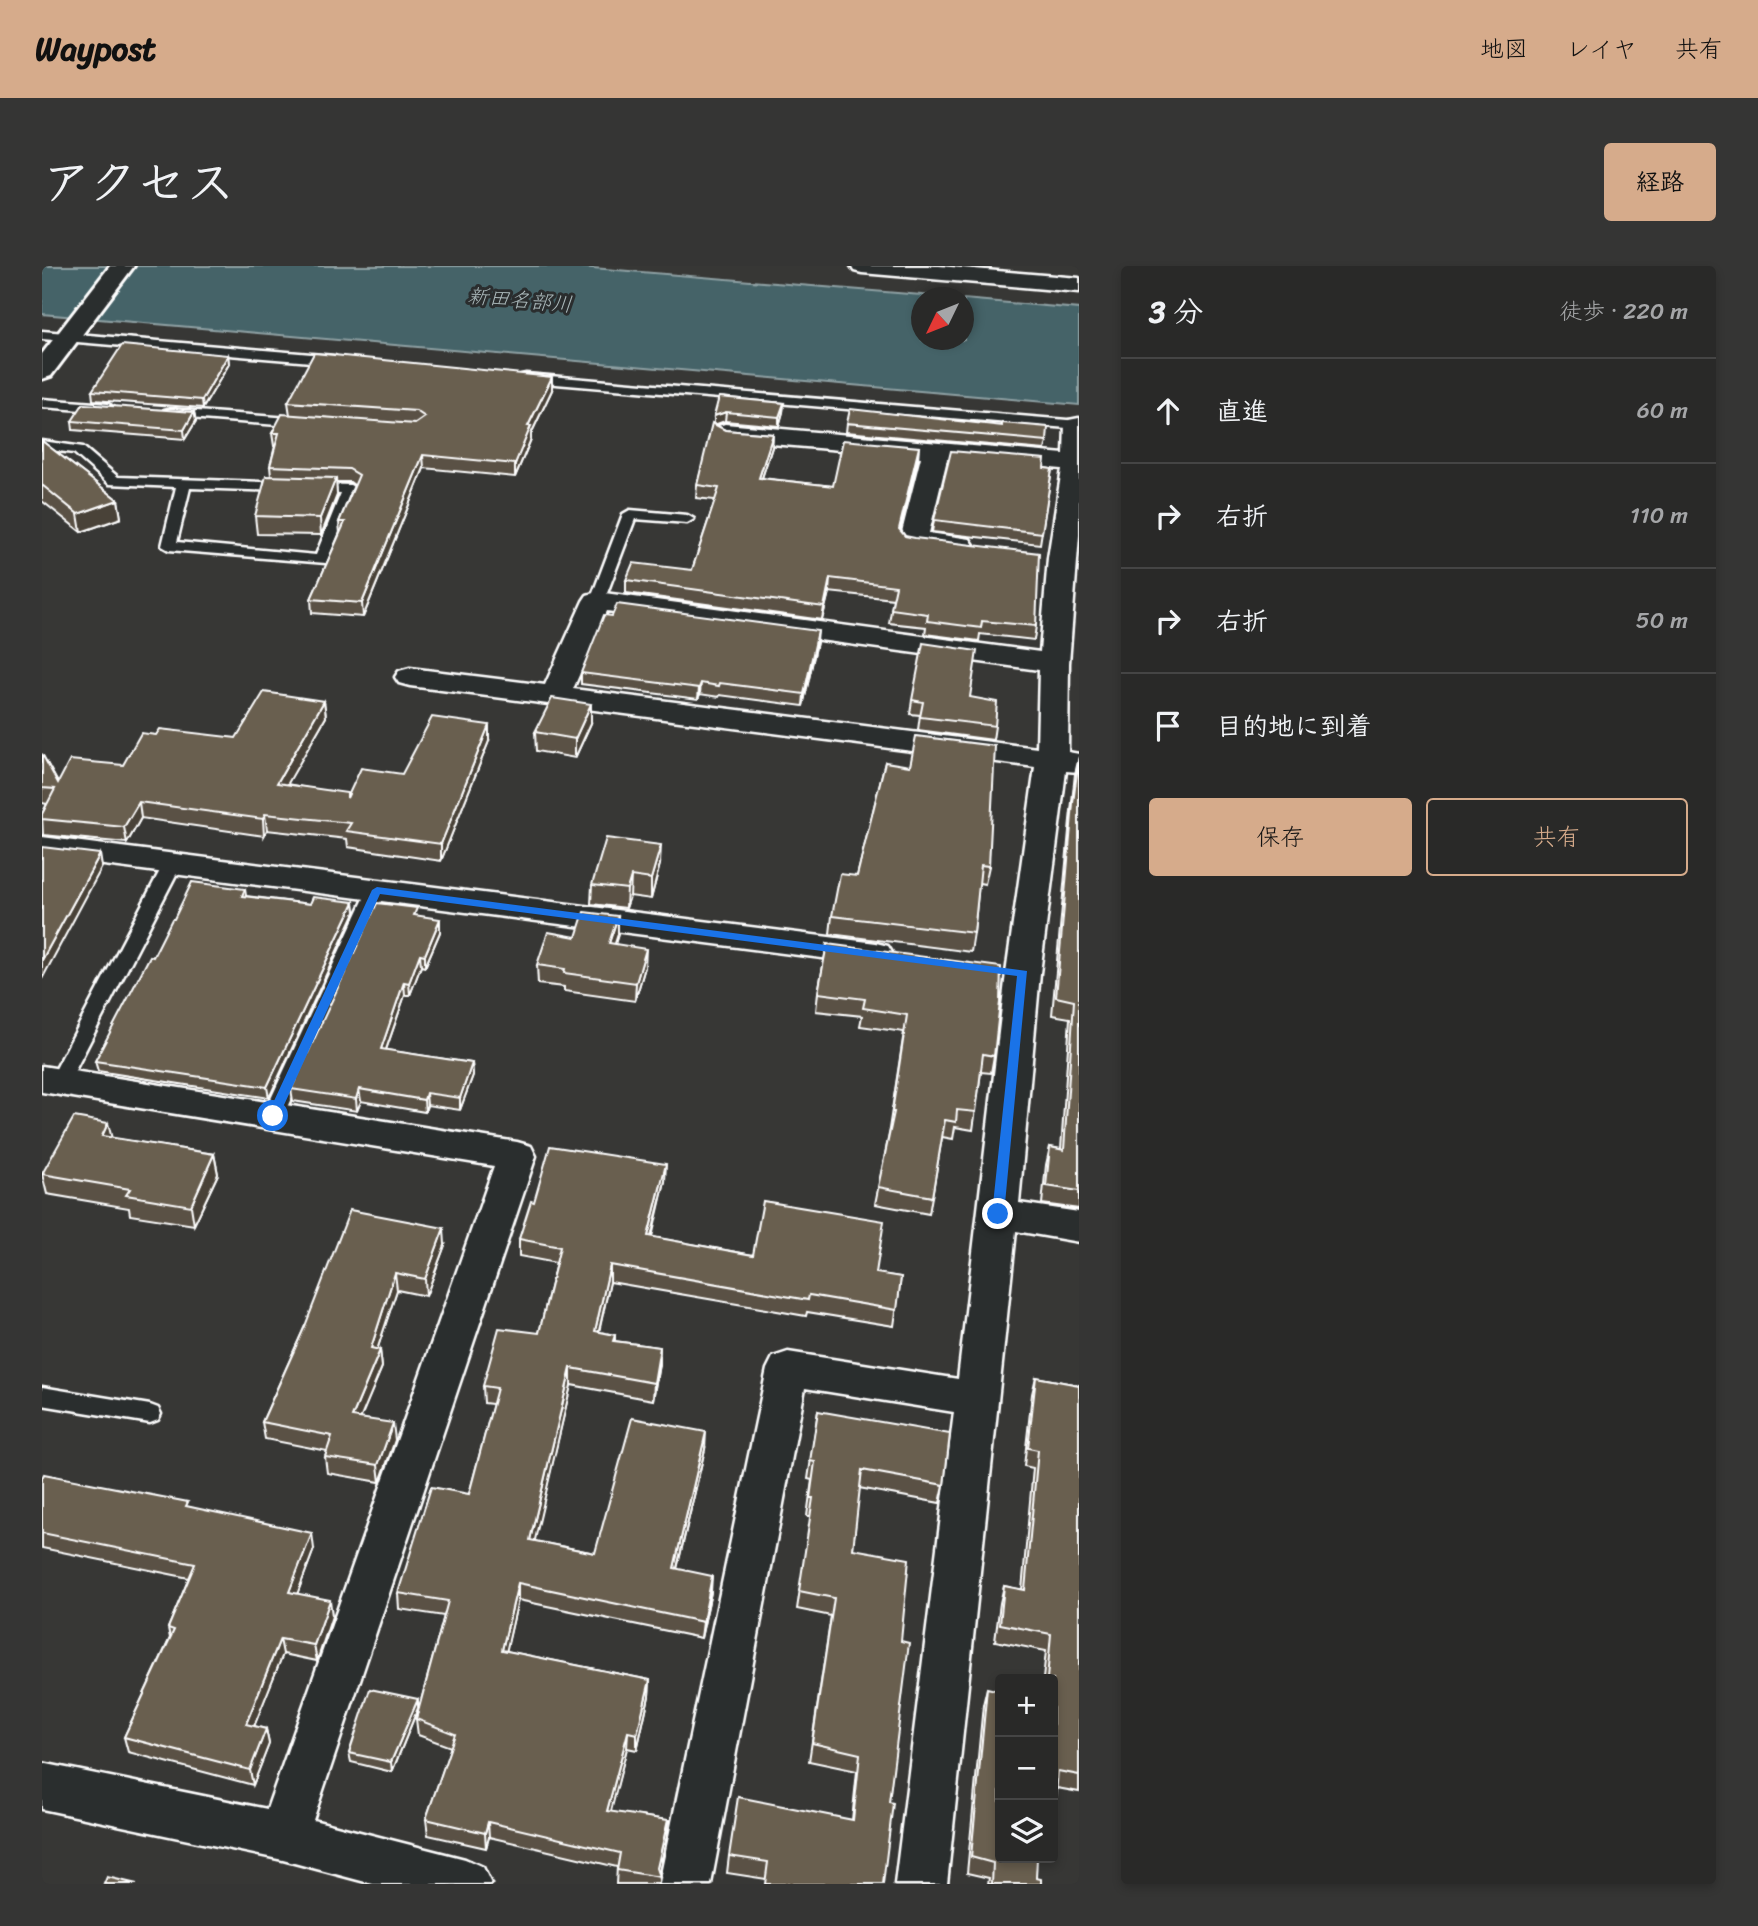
<!DOCTYPE html>
<html lang="ja">
<meta charset="utf-8">
<style>
body{margin:0;font-family:Sriracha,"Klee One",sans-serif;background:#353534;color:#f1f3f6}
.controls{position:absolute;right:21px;bottom:21px;display:grid;overflow:hidden;border-radius:7px;box-shadow:0 4px 10px #0003}
.controls button{width:63px;height:63px;display:grid;place-items:center;padding:0;border:0;border-bottom:2px solid #454545;background:#292928;color:#f1f3f6;font:35px sans-serif}
.compass{position:absolute;left:869px;top:21px;width:63px;height:63px;border-radius:50%;background:#292928;box-shadow:0 4px 10px #0003;rotate:227deg}
.stop{position:absolute;width:21px;height:21px;margin:-16px;border:5px solid #1a73e8;border-radius:50%;background:#fff}
.stop.end{background:#1a73e8;border-color:#fff;box-shadow:0 2px 7px #0008}
.list{margin:0;padding:0;list-style:none}
h2{display:flex;justify-content:space-between;align-items:center;height:91px;margin:0;padding:0 28px;font-size:30px}
h2 small{font-size:23px;font-weight:400;color:#a5a6a8}
.list li{display:grid;grid-template-columns:46px 1fr auto;gap:21px;align-items:center;box-sizing:border-box;height:105px;padding:0 28px;border-top:2px solid #454545}
.list b{display:block;font-size:26px;white-space:nowrap}
.list em{font-size:23px;font-style:normal;color:#a5a6a8}
.actions{display:flex;gap:14px;padding:21px 28px}
.actions a{flex:1;padding:16px 0;border:2px solid #d6ab8b;border-radius:7px;text-align:center;font-size:24px;color:#d6ab8b}
.actions .main{background:#d6ab8b;color:#111}
.icon{flex:none;width:38px;height:38px;fill:none;stroke:currentColor;stroke-width:2;stroke-linecap:round;stroke-linejoin:round}
.map{position:relative;flex:none;width:1037px;height:1618px;overflow:hidden;border-radius:7px}
header{display:flex;align-items:center;gap:42px;box-sizing:border-box;height:98px;padding:0 35px;background:#d6ab8b;color:#111}
header strong{font-size:33px}
nav{display:flex;gap:38px;margin-inline-start:auto;font-size:24px}
.intro{display:flex;align-items:center;justify-content:space-between;box-sizing:border-box;height:168px;padding:0 42px}
h1{margin:0;font-size:49px}
.button{padding:18px 32px;border-radius:7px;background:#d6ab8b;color:#111;font-size:24px;font-weight:700}
main{display:flex;gap:42px;padding:0 42px}
aside{flex:1;background:#292928;border-radius:7px;box-shadow:0 4px 10px #0003}
.map>svg:first-child{display:block}
.water{fill:#456368;stroke:#8fa1a4;stroke-width:2}
.lines{fill:none;stroke-linecap:round;stroke-linejoin:round}
.service-casing{stroke:#fff;stroke-width:5}
.minor-casing{stroke:#fff;stroke-width:5}
.trunk-casing{stroke:#fff;stroke-width:6}
.service{fill:#2a2d2e;fill-rule:evenodd}
.minor{fill:#2a2d2e;fill-rule:evenodd}
.trunk{fill:#2a2d2e;fill-rule:evenodd}
.wall{fill:#5a5145;stroke:#fff;stroke-width:2}
.shaded-wall{fill:#4a4238;stroke:#fff;stroke-width:2}
.building{fill:#695e50;stroke:#fff;stroke-width:2}
.route{fill:#1a73e8}
.labels{text-anchor:middle;dominant-baseline:central;stroke-width:6;stroke-linejoin:round;paint-order:stroke}
.far-water-label{font-size:21px;font-style:italic;fill:#abb9bb;stroke:#2a2d2e}
</style>
<header>
<strong>Waypost</strong>
<nav><a>地図</a><a>レイヤ</a><a>共有</a></nav>
</header>
<div class="intro"><h1>アクセス</h1><a class="button">経路</a></div>
<main>
<div class="map">
<svg width="1037" height="1618" viewBox="0 0 1037 1618">
<rect width="100%" height="100%" fill="#373735"/>
<filter id="ink" filterUnits="userSpaceOnUse"><feTurbulence type="fractalNoise" baseFrequency=".0143" numOctaves="2"/><feDisplacementMap in="SourceGraphic" scale="14" xChannelSelector="R" yChannelSelector="G"/><feConvolveMatrix kernelMatrix="1 2 1 2 8 2 1 2 1" color-interpolation-filters="sRGB"/></filter>
<g filter="url(#ink)">
<path class="water" d="M0 0H526L904 31 880 32V74H922V33L1037 43V139L0 48Z"/>
<g class="lines">
<g class="service-casing">
<g id="service">
<path d="M0 65 293 90 299 94 293 98 0 73Z"/>
<path d="M484 108 1037 155V163L479 115V109Z"/>
<path d="M0 133 66 138 73 142 66 146 0 141Z"/>
<path d="M127 143 261 153 268 157 261 161 122 150V144Z"/>
<path d="M0 175 41 181 76 211 308 219 315 223 284 297 127 284 120 280 134 221 67 218 32 187 0 183ZM148 222 299 227 274 289 135 276Z"/>
<path d="M588 244 645 249 652 253 645 257 593 253 562 335 560 338H550L548 335 581 248Z"/>
<path d="M131 592 140 597 27 816 24 821H10L7 816 122 597Z"/>
<path d="M335 618 344 624 241 850 238 855H224L221 850 326 624Z"/>
<path d="M0 1121 108 1139 116 1142 119 1148 116 1154 108 1157 0 1139Z"/>
</g>
</g>
<g class="minor-casing">
<g id="minor">
<path d="M809 0H897L1037 12V26L820 7 812 5Z"/>
<path d="M1037 152V269L1027 397 1026 486 1037 488V506L1024 505 998 707 977 937 1037 946V976L974 965 905 1618H853L912 1146 763 1122 669 1618H617L725 1103 731 1091 746 1086 916 1113 964 707 993 501 368 420 357 417 353 411 357 405 368 402 503 419 541 335 545 329 555 326 998 386 1006 292 1020 203 905 193 887 267 928 273 932 279 928 285C908 290 882 285 862 280L858 274 879 191 683 174 674 171 670 166 674 161 683 158 1022 188 1023 159 1027 154ZM565 345 997 404 995 482 531 423Z"/>
<path d="M0 571 834 677 846 680 851 688 846 696 834 699 0 591Z"/>
<path d="M0 800 475 876 489 880 494 890 271 1554 423 1593 441 1601 449 1618H331L241 1594 0 1543V1497L225 1543 452 900 0 826Z"/>
</g>
</g>
<g class="trunk-casing">
<path id="trunk" d="M68 0H92L9 110 0 113V88Z"/>
</g>
<use href="#service" class="service"/>
<use href="#minor" class="minor"/>
<use href="#trunk" class="trunk"/>
</g>
<g class="wall">
<path d="M186 89 187 98 161 142 51 134 50 125Z"/>
<path d="M510 124 489 168V173L473 211 382 202 321 351 270 347 269 333 298 268 297 256 312 219 308 216H294L295 229 279 269 215 268 213 250 229 210 228 200 233 180H232L230 167 248 149 246 136Z"/>
<path d="M677 131 742 137 741 146 737 160 683 155 673 159 683 164 731 168 730 181 720 212 791 220 876 193 859 264 863 270 994 360 992 374 938 368 937 375 883 368 884 361 847 357 851 333 787 326 780 354 584 327V314L650 304 673 234 654 232 655 219 672 158Z"/>
<path d="M152 146 154 155 143 173 31 164 30 155Z"/>
<path d="M805 157 960 160 1005 175 1003 184 804 166Z"/>
<path d="M0 175 76 234 79 252 39 266 0 235Z"/>
<path d="M1002 202 1010 203 998 278 890 266 892 254Z"/>
<path d="M775 376 761 440 678 429 677 431 658 428 656 433 539 418V407Z"/>
<path d="M928 431 953 460 951 474 876 464 878 449 868 448 870 434Z"/>
<path d="M282 435 284 451 245 518 306 530 360 508 447 475 399 595 306 581 305 573 225 564 222 570 99 552 85 577 1 569 0 548 5 538 0 537V488L16 517 81 499 114 469 194 472Z"/>
<path d="M549 457 533 492 494 485 493 466Z"/>
<path d="M1037 491V943L1000 938 1004 899 1008 881 1019 883 1028 752 1010 749 1028 554 1033 508Z"/>
<path d="M843 496 947 600 943 618 937 617 932 667 929 686 788 668 790 650 815 610Z"/>
<path d="M618 598 609 633 588 630 584 642 549 638 550 619Z"/>
<path d="M203 623 204 630 268 638 312 636 313 646 227 832 56 805 53 795 132 653Z"/>
<path d="M375 650 398 666 383 701 379 700 368 729H363L344 784 430 797 431 809 418 844 385 839 383 846 319 835 315 845 251 835 249 823Z"/>
<path d="M576 650V668L573 678 603 701 593 735 522 725V721L496 718 495 699 534 671Z"/>
<path d="M785 678 952 790 949 807 939 806 931 864 913 861 911 873 900 871 887 948 833 938 848 863H847L862 766 818 760 820 750 774 745 776 727Z"/>
<path d="M69 872 172 888 176 908 152 959 88 949 87 942 5 928 0 908Z"/>
<path d="M623 915 610 971 711 989 859 1011 852 1060 765 1046 764 1050 568 1016 557 1066 573 1069V1075L618 1081 617 1098 611 1134 529 1119 492 1275 553 1287 663 1183 635 1303 669 1326 659 1372 476 1334 464 1385 608 1414 607 1430 595 1484 585 1482 568 1546 626 1554 625 1569 617 1607 618 1611 617 1618H574L575 1601 447 1571 444 1582 386 1569 384 1553 409 1481 376 1469 374 1453 402 1350 357 1343 356 1327 427 1228 451 1138 442 1137 441 1120 497 1067 514 997 477 990V973L492 936Z"/>
<path d="M403 979 384 1030 355 1024 335 1084H338L340 1101 318 1152 353 1174 338 1216 285 1207 283 1191 285 1185 223 1173 220 1156 263 1060Z"/>
<path d="M994 1111 1037 1119V1526L1015 1522 1013 1542 1011 1550V1413H1001L1004 1385 953 1375 958 1337 962 1320 980 1324 991 1202 982 1200 990 1128Z"/>
<path d="M776 1145 902 1219 898 1237 817 1222 811 1283 859 1375 847 1536 724 1613 685 1607 687 1590 810 1554 815 1505 767 1495 789 1350 755 1343 769 1250H765L770 1214 766 1213Z"/>
<path d="M0 1212 147 1241 272 1283 255 1328 290 1350 275 1395 241 1388 212 1460 224 1463 227 1478 211 1519 86 1486 82 1471 128 1372 126 1362 147 1312 0 1282Z"/>
<path d="M945 1422 994 1612 999 1618H946L947 1612 925 1607 941 1439Z"/>
<path d="M376 1433V1442L350 1506 309 1496 307 1487Z"/>
</g>
<g class="shaded-wall">
<path d="M186 89 187 98 161 142 160 134Z"/>
<path d="M510 111V124L489 168V173L473 211V198L486 160Z"/>
<path d="M742 137 741 146 737 160V151Z"/>
<path d="M152 146 154 155 143 173 142 164Z"/>
<path d="M684 146 683 155 672 159V150Z"/>
<path d="M731 168 730 181 716 224 717 212Z"/>
<path d="M877 181 876 193 856 275 857 263Z"/>
<path d="M381 189 382 202 321 351 320 337Z"/>
<path d="M294 212 295 229 279 269 278 252Z"/>
<path d="M76 234 79 252 39 266 36 248Z"/>
<path d="M788 312 787 326 780 354 782 341Z"/>
<path d="M776 365 775 376 761 440 762 428Z"/>
<path d="M659 417 658 428 656 433 657 422Z"/>
<path d="M282 435 284 451 237 533 235 517Z"/>
<path d="M549 438V457L533 492V473Z"/>
<path d="M447 459V475L399 595V578Z"/>
<path d="M97 536 99 552 85 577 82 561Z"/>
<path d="M223 548 225 564 222 570 221 553Z"/>
<path d="M619 579 618 598 609 633V613Z"/>
<path d="M58 588 60 601 0 713V694Z"/>
<path d="M589 610 588 630 584 642 585 623Z"/>
<path d="M312 636 313 646 227 832 225 821Z"/>
<path d="M576 650V668L567 696V677Z"/>
<path d="M398 653V666L383 701V689Z"/>
<path d="M604 683 603 701 593 735 594 717Z"/>
<path d="M378 688 379 700 368 729 367 717Z"/>
<path d="M362 716 363 729 340 795 339 783Z"/>
<path d="M430 797 431 809 418 844V832Z"/>
<path d="M317 823 319 835 315 845 314 833Z"/>
<path d="M384 827 385 839 383 846 382 834Z"/>
<path d="M66 857 71 877 60 870Z"/>
<path d="M172 888 176 908 152 959 149 940Z"/>
<path d="M624 898 623 915 605 987 606 970Z"/>
<path d="M402 962 403 979 384 1030 383 1013Z"/>
<path d="M568 999V1016L553 1082V1065Z"/>
<path d="M353 1007 355 1024 330 1099 329 1082Z"/>
<path d="M618 1081 617 1098 611 1134 612 1117Z"/>
<path d="M338 1084 340 1101 312 1168 310 1151Z"/>
<path d="M529 1102V1119L489 1291 488 1274Z"/>
<path d="M351 1157 353 1174 338 1216 336 1199Z"/>
<path d="M664 1166 663 1183 631 1319 632 1302Z"/>
<path d="M270 1267 272 1283 250 1342 247 1326Z"/>
<path d="M670 1310 669 1326 659 1372 661 1356Z"/>
<path d="M476 1317V1334L461 1400 460 1384Z"/>
<path d="M288 1334 290 1350 275 1395 272 1379Z"/>
<path d="M238 1373 241 1388 207 1473 204 1458Z"/>
<path d="M608 1414 607 1430 595 1484V1468Z"/>
<path d="M376 1433V1442L350 1506 349 1496Z"/>
<path d="M224 1463 227 1478 211 1519 208 1504Z"/>
<path d="M586 1466 585 1482 565 1561V1545Z"/>
<path d="M626 1554 625 1569 616 1610 615 1602Z"/>
<path d="M446 1556 447 1571 444 1582 443 1567Z"/>
</g>
<g class="building">
<path d="M80 79 186 89 160 134 50 125Z"/>
<path d="M272 87 510 111 486 160H489L473 198 381 189 320 337 269 333 303 256H297L317 209 307 203 228 200 237 167H230L240 148 373 158 383 151 374 145 246 136Z"/>
<path d="M677 131 742 137 737 151 684 146 672 150Z"/>
<path d="M41 138 152 146 142 164 30 155Z"/>
<path d="M808 143 960 160V157L1006 161 1005 175 805 157Z"/>
<path d="M670 157 683 164 731 168 717 212 791 220 801 174 877 181 857 263 863 270 873 272 997 287 994 360 940 355 939 362 885 355 886 348 849 343 854 320 788 312 782 341 584 314 591 297 650 304 677 222 655 219Z"/>
<path d="M0 175 76 234 36 248 0 219Z"/>
<path d="M909 185 1003 193 1002 202 1010 203 1000 267 892 254Z"/>
<path d="M224 210 294 212 278 252 213 250Z"/>
<path d="M575 338 776 365 762 428 678 417 677 420 659 417 657 422 539 407 562 349 570 350Z"/>
<path d="M881 377 935 385 928 431 955 436 953 460 878 451 881 436 870 434Z"/>
<path d="M222 426 282 435 235 517 305 527V532L319 502 360 508 390 451 447 459 399 578 304 565 309 557 223 548 221 553 97 536 82 561 0 553V548L13 523 0 522V488L16 517 28 494 81 499 99 467 114 469 118 463 194 472Z"/>
<path d="M510 432 549 438 533 473 493 466Z"/>
<path d="M874 470 953 480 947 600 939 599 932 667 790 650 798 608 815 610 843 496 868 500Z"/>
<path d="M1037 491V925L1004 920 1008 881 1022 884 1032 735 1014 731 1031 537Z"/>
<path d="M564 572 619 579 609 613 589 610 585 623 550 619Z"/>
<path d="M0 581 58 588 0 694Z"/>
<path d="M150 616 203 623 200 630 268 638 271 631 312 636 225 821 53 795 108 690 111 691 130 653H132Z"/>
<path d="M335 637 375 642 372 649 398 653 383 689 378 688 367 717 362 716 339 783 430 797 418 832 384 827 382 834 317 823 314 833 249 823Z"/>
<path d="M542 646 576 650 567 677 604 683 594 717 522 707 523 703 495 699 506 666 534 671Z"/>
<path d="M785 678 959 701 958 736 952 790 941 788 934 846 915 844 914 856 903 854 890 931 836 921 852 846H850L865 749 821 742 823 733 776 727Z"/>
<path d="M32 851 66 857 60 870 172 888 149 940 84 929 88 923 0 908Z"/>
<path d="M508 880 624 898 606 970 711 989 721 935 842 955 834 1007 859 1011 855 1044 767 1029 766 1034 568 999 553 1065 573 1069 571 1075 618 1081 612 1117 529 1102 488 1274 553 1287 590 1152 664 1166 632 1302 670 1310 661 1356 476 1317 460 1384 608 1414 595 1468 586 1466 565 1545 626 1554 615 1602 618 1611 575 1604 578 1587 446 1556 443 1567 384 1553 413 1468 374 1453 406 1335 356 1327 389 1221 427 1228 455 1122 441 1120 457 1062 497 1067 518 981 477 973 489 935 492 936Z"/>
<path d="M308 944 402 962 383 1013 353 1007 329 1082 338 1084 310 1151 351 1157 336 1199 283 1191 290 1170 220 1156 263 1060Z"/>
<path d="M994 1111 1037 1119V1509L1016 1505 1013 1542H1011V1413H1005L1009 1368 958 1358 962 1320 983 1324 996 1184 986 1182Z"/>
<path d="M776 1145 908 1168 902 1219 820 1204 811 1283 867 1293 859 1375 867 1377 847 1536 851 1537 841 1618H723L726 1596 687 1590 696 1531 811 1554 818 1488 770 1477 792 1332 757 1325 771 1232H768L773 1196 768 1195Z"/>
<path d="M2 1208 146 1236 144 1240 270 1267 247 1326 288 1334 272 1379 238 1373 204 1458 224 1463 208 1504 82 1471 132 1364 126 1362 153 1298 0 1267V1212Z"/>
<path d="M945 1422 958 1425V1592H995L994 1612 999 1613V1618H950L951 1597 929 1591Z"/>
<path d="M328 1423 376 1433 349 1496 307 1487Z"/>
<path d="M65 1611 95 1618H62Z"/>
</g>
</g>
<path class="route" d="M335 621 985 705 962 948 956 952 950 948 975 710 338 628 237 850 231 854 227 853 225 850 330 624Z"/>
<g class="labels">
<g class="far-water-label">
<text transform="translate(478 34) rotate(5)">新田名部川</text>
</g>
</g>
</svg>
<div class="controls">
<button>+</button>
<button>−</button>
<button><svg class="icon" aria-label="layers" viewBox="0 0 24 24"><path d="M12 4l9 5-9 5-9-5zM3 14l9 5 9-5"/></svg></button>
</div>
<svg class="compass" viewBox="-18 -18 36 36"><path d="M0-13l5 13h-10z" fill="#e53935"/><path d="M0 13l5-13h-10z" fill="#a5a6a8"/></svg>
<div class="stop" style="left:231px;top:850px"></div>
<div class="stop end" style="left:956px;top:948px"></div>
</div>
<aside>
<h2>3 分<small>徒歩 · 220 m</small></h2>
<ul class="list">
<li><svg class="icon" aria-label="ahead" viewBox="0 0 24 24"><path d="M12 20V5M6 11l6-6 6 6"/></svg><div><b>直進</b></div><em>60 m</em></li>
<li><svg class="icon" aria-label="right" viewBox="0 0 24 24"><path d="M7 20v-9h11M14 6l5 5-5 5"/></svg><div><b>右折</b></div><em>110 m</em></li>
<li><svg class="icon" aria-label="right" viewBox="0 0 24 24"><path d="M7 20v-9h11M14 6l5 5-5 5"/></svg><div><b>右折</b></div><em>50 m</em></li>
<li><svg class="icon" aria-label="arrive" viewBox="0 0 24 24"><path d="M6 21V4h12l-3 4 3 4H6"/></svg><div><b>目的地に到着</b></div></li>
</ul>
<div class="actions"><a class="main">保存</a><a>共有</a></div>
</aside>
</main>
